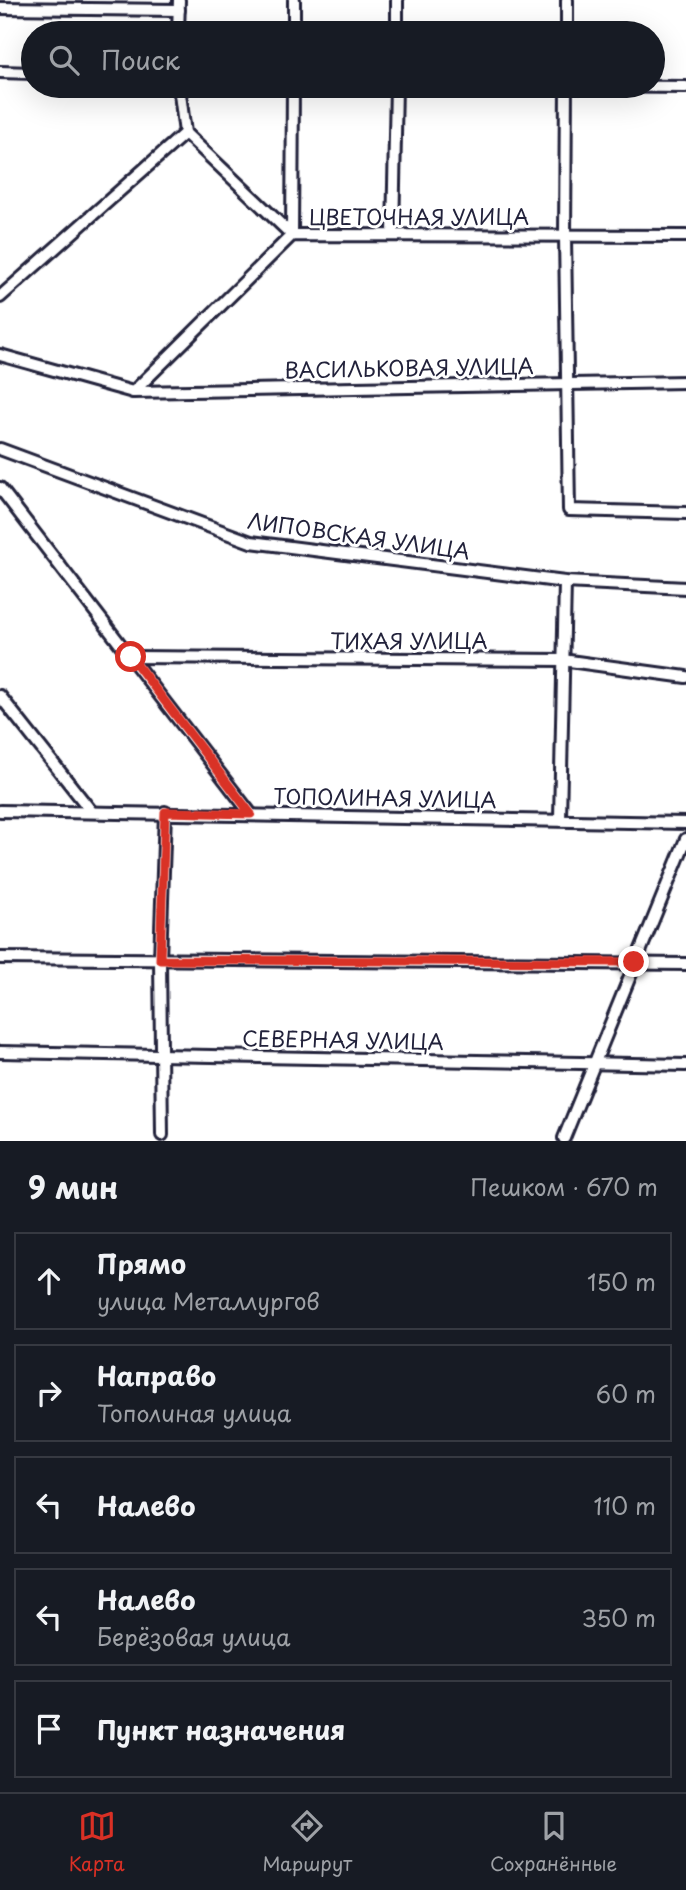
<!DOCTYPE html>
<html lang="ru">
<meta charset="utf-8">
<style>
body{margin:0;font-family:"Playpen Sans",sans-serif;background:#242831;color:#f1f3f6}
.stop{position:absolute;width:21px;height:21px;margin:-16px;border:5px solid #d93025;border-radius:50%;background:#fff}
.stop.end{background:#d93025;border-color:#fff;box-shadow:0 2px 7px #0008}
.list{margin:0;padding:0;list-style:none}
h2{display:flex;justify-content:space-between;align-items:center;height:91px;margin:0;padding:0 28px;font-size:30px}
h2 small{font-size:23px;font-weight:400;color:#9ea1a6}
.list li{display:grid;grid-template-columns:46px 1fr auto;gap:21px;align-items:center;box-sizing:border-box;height:98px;margin:0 14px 14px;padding:0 14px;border:2px solid #363941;border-radius:0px}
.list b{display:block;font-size:26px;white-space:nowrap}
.list p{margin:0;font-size:23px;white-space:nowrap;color:#9ea1a6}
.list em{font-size:23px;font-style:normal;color:#9ea1a6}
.icon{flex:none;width:38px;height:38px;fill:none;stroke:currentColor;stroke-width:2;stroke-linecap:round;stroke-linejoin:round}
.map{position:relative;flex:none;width:686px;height:1141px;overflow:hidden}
.search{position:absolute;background:#171b24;box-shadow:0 7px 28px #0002;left:21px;right:21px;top:21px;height:77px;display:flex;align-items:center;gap:18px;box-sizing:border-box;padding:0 24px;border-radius:38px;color:#9ea1a6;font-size:26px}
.sheet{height:651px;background:#171b24}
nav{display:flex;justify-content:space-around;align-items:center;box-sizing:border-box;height:98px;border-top:2px solid #363941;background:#171b24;font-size:19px;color:#9ea1a6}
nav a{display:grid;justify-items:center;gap:4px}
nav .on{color:#d93025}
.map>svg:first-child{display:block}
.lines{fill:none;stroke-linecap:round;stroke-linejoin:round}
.street-casing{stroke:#22223b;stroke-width:16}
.street{stroke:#fff;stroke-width:10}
.route{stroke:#d93025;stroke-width:9}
.labels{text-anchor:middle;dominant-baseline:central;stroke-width:6;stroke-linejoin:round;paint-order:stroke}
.street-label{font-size:21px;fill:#22223b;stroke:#fff}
</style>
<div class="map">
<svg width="686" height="1141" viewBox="0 0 686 1141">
<rect width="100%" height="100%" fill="#fff"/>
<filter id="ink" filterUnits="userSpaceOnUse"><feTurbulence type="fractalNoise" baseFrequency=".0143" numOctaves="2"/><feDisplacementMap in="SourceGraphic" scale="14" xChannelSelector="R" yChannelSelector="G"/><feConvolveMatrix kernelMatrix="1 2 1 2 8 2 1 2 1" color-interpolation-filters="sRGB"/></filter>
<g filter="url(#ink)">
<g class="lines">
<g class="street-casing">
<g id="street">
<path d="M0 8 179 10"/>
<path d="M178 33 179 0"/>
<path d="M294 33V0"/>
<path d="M397 33V0"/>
<path d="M567 33V0"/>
<path d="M0 72 33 73"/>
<path d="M179 86 185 133"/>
<path d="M566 86 565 236 569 510 686 513"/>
<path d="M566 86 686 87"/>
<path d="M185 133 292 235"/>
<path d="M292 235 293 86"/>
<path d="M393 235 396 86"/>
<path d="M0 297 185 133"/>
<path d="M0 355 133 392 686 382"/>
<path d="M133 392 292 235 686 236"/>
<path d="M0 449 251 542 565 582 686 588"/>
<path d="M0 488 251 814"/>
<path d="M131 657 562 660 686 677"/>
<path d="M0 696 91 811"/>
<path d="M0 811 686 823"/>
<path d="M560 819 565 582"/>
<path d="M0 958 686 964"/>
<path d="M0 1052 686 1065"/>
<path d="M162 1135 160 960 165 812"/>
<path d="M564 1138 686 839"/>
</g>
</g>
<use href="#street" class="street"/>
</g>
</g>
<g class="lines" filter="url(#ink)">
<path class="route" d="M131 657 251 814 165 812 160 960 634 962"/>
</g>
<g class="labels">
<g class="street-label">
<text x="419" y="216">ЦВЕТОЧНАЯ УЛИЦА</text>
<text transform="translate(409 367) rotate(-1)">ВАСИЛЬКОВАЯ УЛИЦА</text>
<text transform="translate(359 535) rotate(8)">ЛИПОВСКАЯ УЛИЦА</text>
<text x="409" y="640">ТИХАЯ УЛИЦА</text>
<text transform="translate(385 797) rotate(1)">ТОПОЛИНАЯ УЛИЦА</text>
<text transform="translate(343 1039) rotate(1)">СЕВЕРНАЯ УЛИЦА</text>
</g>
</g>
</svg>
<div class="stop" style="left:131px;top:657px"></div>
<div class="stop end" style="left:634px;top:962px"></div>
<div class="search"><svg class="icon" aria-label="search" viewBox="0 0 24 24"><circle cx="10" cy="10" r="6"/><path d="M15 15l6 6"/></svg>Поиск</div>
</div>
<section class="sheet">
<h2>9 мин<small>Пешком · 670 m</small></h2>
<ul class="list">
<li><svg class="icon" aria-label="ahead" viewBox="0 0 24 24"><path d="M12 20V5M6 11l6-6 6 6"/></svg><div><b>Прямо</b><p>улица Металлургов</p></div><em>150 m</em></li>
<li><svg class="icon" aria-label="right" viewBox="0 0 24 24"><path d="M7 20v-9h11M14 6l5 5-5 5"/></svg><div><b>Направо</b><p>Тополиная улица</p></div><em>60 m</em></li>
<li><svg class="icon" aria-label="left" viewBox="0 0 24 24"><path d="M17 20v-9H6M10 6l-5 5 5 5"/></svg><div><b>Налево</b></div><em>110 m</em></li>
<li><svg class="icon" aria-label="left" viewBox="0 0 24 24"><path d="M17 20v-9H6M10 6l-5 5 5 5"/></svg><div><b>Налево</b><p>Берёзовая улица</p></div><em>350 m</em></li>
<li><svg class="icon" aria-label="arrive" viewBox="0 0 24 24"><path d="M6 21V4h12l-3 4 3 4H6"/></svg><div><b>Пункт назначения</b></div></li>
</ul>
</section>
<nav>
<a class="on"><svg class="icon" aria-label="map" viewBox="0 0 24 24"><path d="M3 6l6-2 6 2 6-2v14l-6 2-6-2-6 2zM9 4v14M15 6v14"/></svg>Карта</a>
<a><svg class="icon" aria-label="directions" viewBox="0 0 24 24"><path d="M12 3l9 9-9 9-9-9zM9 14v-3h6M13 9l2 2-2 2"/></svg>Маршрут</a>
<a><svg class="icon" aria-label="saved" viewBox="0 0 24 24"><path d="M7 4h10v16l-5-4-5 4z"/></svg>Сохранённые</a>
</nav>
